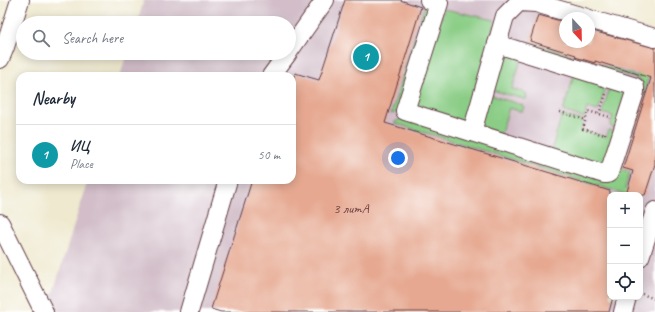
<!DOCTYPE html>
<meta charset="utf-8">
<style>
body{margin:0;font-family:Caveat,sans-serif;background:#f6f6f7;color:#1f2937}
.controls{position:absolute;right:12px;bottom:12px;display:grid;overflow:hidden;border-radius:8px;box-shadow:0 2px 10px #0003}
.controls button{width:36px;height:36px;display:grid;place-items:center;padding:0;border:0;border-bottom:1px solid #e0e1e3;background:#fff;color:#1f2937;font:20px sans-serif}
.compass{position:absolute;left:559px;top:12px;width:36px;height:36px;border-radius:50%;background:#fff;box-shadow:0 2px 10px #0003;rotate:158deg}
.you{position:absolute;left:398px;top:158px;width:14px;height:14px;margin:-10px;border:3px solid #fff;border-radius:50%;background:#1a73e8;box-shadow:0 0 0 6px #1a73e833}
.badge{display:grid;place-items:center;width:26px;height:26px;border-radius:50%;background:#0b8043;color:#fff;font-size:13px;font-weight:700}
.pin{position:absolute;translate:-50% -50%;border:2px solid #fff;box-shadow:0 1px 4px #0006}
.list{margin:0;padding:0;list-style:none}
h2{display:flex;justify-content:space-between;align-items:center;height:52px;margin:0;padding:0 16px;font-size:17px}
h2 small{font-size:13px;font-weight:400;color:#747a83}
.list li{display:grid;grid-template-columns:26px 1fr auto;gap:12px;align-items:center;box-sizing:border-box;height:60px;padding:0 16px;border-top:1px solid #e0e1e3}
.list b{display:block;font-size:15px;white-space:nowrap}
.list p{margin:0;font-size:13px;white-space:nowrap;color:#747a83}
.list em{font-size:13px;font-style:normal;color:#747a83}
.icon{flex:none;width:22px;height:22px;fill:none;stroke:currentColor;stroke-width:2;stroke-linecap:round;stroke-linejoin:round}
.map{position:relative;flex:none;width:655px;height:312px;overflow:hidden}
.search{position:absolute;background:#fff;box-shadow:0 2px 10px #0003;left:16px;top:16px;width:280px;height:44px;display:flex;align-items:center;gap:10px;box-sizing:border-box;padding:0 14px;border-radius:22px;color:#747a83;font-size:15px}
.panel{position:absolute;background:#fff;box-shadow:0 2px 10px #0003;left:16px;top:72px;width:280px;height:112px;border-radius:12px}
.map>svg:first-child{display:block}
.industrial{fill:#d2bdc8;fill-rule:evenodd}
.green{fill:#8bcd86;stroke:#6a7658}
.building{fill:#e6a890}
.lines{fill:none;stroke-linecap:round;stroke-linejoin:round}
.minor-casing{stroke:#633d44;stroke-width:20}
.path{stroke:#633d44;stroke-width:2.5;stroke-dasharray:1 3;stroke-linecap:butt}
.minor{stroke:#fff;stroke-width:18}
.labels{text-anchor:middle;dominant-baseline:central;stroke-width:3;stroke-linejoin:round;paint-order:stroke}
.number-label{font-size:14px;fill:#714144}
</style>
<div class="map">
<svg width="655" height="312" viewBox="0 0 655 312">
<rect width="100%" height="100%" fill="#fff"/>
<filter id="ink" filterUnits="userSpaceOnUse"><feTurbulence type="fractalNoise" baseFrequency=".025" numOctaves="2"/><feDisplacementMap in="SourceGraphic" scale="8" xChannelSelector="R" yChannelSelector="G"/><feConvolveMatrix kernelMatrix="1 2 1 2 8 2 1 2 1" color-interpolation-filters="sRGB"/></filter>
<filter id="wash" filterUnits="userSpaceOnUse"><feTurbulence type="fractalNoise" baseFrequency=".012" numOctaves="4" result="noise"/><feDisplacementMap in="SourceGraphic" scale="16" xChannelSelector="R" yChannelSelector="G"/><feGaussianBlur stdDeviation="0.9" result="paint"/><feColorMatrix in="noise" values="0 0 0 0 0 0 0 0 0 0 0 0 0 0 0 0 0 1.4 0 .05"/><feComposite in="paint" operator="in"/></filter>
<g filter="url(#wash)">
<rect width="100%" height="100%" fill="#efe9cf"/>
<path class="industrial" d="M144 0H555L655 32V312H57L51 299 88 180H292V76H120L127 53H289V23H137ZM565 18H589V42H565ZM610 195H640V297H610Z"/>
<g class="green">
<path d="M425 4 433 6 401 111 391 114Z"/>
<path d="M444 9 495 20 466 125 413 109Z"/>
<path d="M530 42 574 56V59L529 45Z"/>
<path d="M500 47 521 59 512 89 526 93 527 98 526 99H524L488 89Z"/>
<path d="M596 63 637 76 639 70 650 73 632 132 625 130 641 80 596 66Z"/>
<path d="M574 75 608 81 598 111 587 108 584 118 563 111Z"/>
<path d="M611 82 629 87 618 129 610 126 613 116 602 113Z"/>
<path d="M487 94 522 105 524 107 522 111H520L509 108 500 136 476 131Z"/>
<path d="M405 115 604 176 624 133 631 135 620 169 630 172 625 188 635 191 628 195 394 123Z"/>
<path d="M562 115 583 121 581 130 606 137 609 130 617 132 606 170 551 151Z"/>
</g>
<g id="blocks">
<g class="building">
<path d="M345 0H400L421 7 385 123 610 191V297H613L609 312H221L211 309 252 180H292V84L295 73 319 80Z"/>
<path d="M538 15 565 22V42H589V30L655 48V164L645 195H626L633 171 623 168 651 78 595 61V63L575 57 576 55 530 41Z"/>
</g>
</g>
</g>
<g filter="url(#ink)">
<use href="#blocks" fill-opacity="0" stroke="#633d44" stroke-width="1"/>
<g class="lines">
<g class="minor-casing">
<g id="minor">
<path d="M429 0 439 3 405 111 604 174H607L609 173 635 92V87L633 86 497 44"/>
<path d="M589 19 655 38"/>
<path d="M289 51 325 0"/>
<path d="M0 59 5 47 20 0"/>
<path d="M271 76 288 53"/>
<path d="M472 132 505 16 519 2 536 3 587 18"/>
<path d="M0 223 44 312"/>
<path d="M640 257 655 211"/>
<path d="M189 312 228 180"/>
<path d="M623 312 627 297"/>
</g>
</g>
<g class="path">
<path d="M560 112 586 120"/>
<path d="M599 114 606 94"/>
<path d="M605 133V135L583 129 588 111 610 117V119"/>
<path d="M642 294 655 299"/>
</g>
<use href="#minor" class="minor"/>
</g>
</g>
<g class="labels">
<g class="number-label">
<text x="351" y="208">3 литА</text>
</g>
</g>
</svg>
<div class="controls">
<button>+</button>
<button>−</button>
<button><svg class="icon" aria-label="locate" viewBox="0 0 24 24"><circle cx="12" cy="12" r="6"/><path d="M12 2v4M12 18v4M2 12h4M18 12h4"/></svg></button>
</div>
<svg class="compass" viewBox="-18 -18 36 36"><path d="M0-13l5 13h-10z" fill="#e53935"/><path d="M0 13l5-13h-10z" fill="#747a83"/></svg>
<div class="you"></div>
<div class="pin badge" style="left:366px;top:57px;background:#0f9aa8">1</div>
<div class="search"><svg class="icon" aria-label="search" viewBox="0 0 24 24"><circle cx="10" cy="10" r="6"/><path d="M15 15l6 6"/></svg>Search here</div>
<section class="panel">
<h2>Nearby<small></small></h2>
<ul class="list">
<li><span class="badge" style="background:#0f9aa8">1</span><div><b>ИЦ</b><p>Place</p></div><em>50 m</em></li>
</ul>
</section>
</div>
